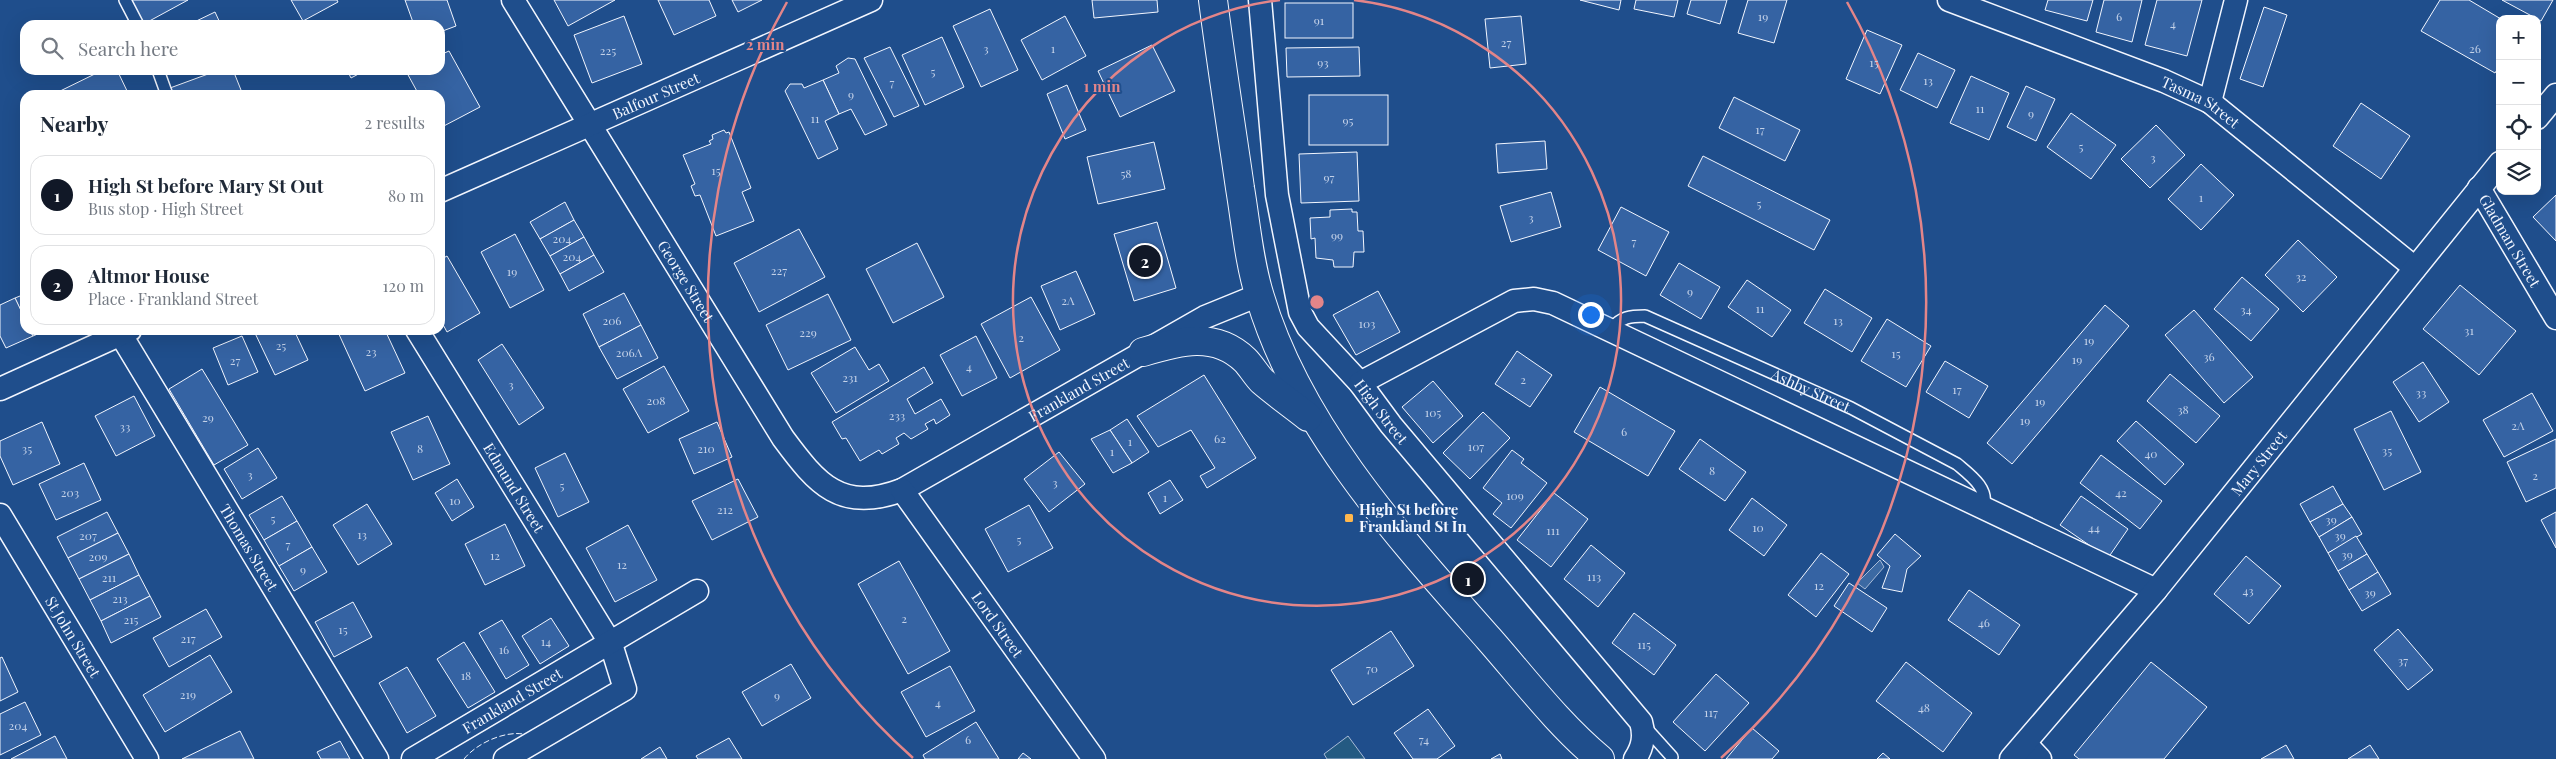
<!DOCTYPE html>
<meta charset="utf-8">
<style>
body{margin:0;font-family:"Playfair Display",serif;background:#f6f6f7;color:#1f2937}
.controls{position:absolute;right:15px;top:15px;display:grid;overflow:hidden;border-radius:10px;box-shadow:0 5px 20px #0002}
.controls button{width:45px;height:45px;display:grid;place-items:center;padding:0;border:0;border-bottom:1px solid #e0e1e3;background:#fff;color:#1f2937;font:25px sans-serif}
.you{position:absolute;left:1590px;top:314px;width:18px;height:18px;margin:-12px;border:4px solid #fff;border-radius:50%;background:#1a73e8;box-shadow:0 0 0 8px #1a73e833}
.badge{display:grid;place-items:center;width:32px;height:32px;border-radius:50%;background:#111827;color:#fff;font-size:16px;font-weight:700}
.pin{position:absolute;translate:-50% -50%;border:2px solid #fff;box-shadow:0 1px 5px #0006}
.list{margin:0;padding:0;list-style:none}
h2{display:flex;justify-content:space-between;align-items:center;height:65px;margin:0;padding:0 20px;font-size:21px}
h2 small{font-size:16px;font-weight:400;color:#747a83}
.list li{display:grid;grid-template-columns:32px 1fr auto;gap:15px;align-items:center;box-sizing:border-box;height:80px;margin:0 10px 10px;padding:0 10px;border:1px solid #e0e1e3;border-radius:15px}
.list b{display:block;font-size:19px;white-space:nowrap}
.list p{margin:0;font-size:16px;white-space:nowrap;color:#747a83}
.list em{font-size:16px;font-style:normal;color:#747a83}
.icon{flex:none;width:28px;height:28px;fill:none;stroke:currentColor;stroke-width:2;stroke-linecap:round;stroke-linejoin:round}
.map{position:relative;flex:none;width:2556px;height:759px;overflow:hidden}
.search{position:absolute;background:#fff;box-shadow:0 5px 20px #0002;left:20px;top:20px;width:425px;height:55px;display:flex;align-items:center;gap:12px;box-sizing:border-box;padding:0 18px;border-radius:15px;color:#747a83;font-size:19px}
.panel{position:absolute;background:#fff;box-shadow:0 5px 20px #0002;left:20px;top:90px;width:425px;height:245px;border-radius:15px}
.map>svg:first-child{display:block}
.green{fill:#245a82;stroke:#a8bbd7}
.water{fill:#3b69a3;stroke:#a8bbd7}
.building{fill:#3563a3;stroke:#f2f6ff}
.lines{fill:none;stroke-linecap:round;stroke-linejoin:round}
.service-casing{stroke:#f2f6ff;stroke-width:14}
.minor-casing{stroke:#f2f6ff;stroke-width:25}
.secondary-casing{stroke:#f2f6ff;stroke-width:30}
.service{stroke:#1f4e8c;stroke-width:11}
.minor{stroke:#1f4e8c;stroke-width:22}
.secondary{stroke:#1f4e8c;stroke-width:28}
.fence{stroke:#f2f6ff;stroke-width:1;stroke-dasharray:6 2.5;stroke-linecap:butt}
.ring{fill:none;stroke:#e38589;stroke-width:2.5}
.poi-dot{fill:#ffb74d;stroke:#1f4e8c;stroke-width:2}
.labels{text-anchor:middle;dominant-baseline:central;stroke-width:4;stroke-linejoin:round;paint-order:stroke}
.number-label{font-size:12px;fill:#c3d1e8}
.street-label{font-size:15px;fill:#f2f6ff;stroke:#1f4e8c}
.poi-label{font-size:15px;font-weight:bold;fill:#f2f6ff;stroke:#1f4e8c;text-anchor:start}
.centre{fill:#e38589;stroke:#1f4e8c;stroke-width:2.5}
.ring-label{font-size:15px;text-anchor:middle;font-weight:bold;fill:#e38589;stroke:#1f4e8c;stroke-width:4;stroke-linejoin:round;paint-order:stroke}
</style>
<div class="map">
<svg width="2556" height="759" viewBox="0 0 2556 759">
<rect width="100%" height="100%" fill="#1f4e8c"/>
<path class="green" d="M1348 736 1365 759H1327L1324 754Z"/>
<path class="water" d="M1880 560 1884 567 1865 589 1857 583Z"/>
<g class="building">
<path d="M126 0H188L142 25Z"/>
<path d="M291 0H337L338 2 303 21Z"/>
<path d="M405 0H447L456 26 440 32V25H414Z"/>
<path d="M554 0H615L568 26Z"/>
<path d="M658 0H709L716 16 674 35Z"/>
<path d="M732 0H762L738 12Z"/>
<path d="M1092 0H1157L1158 12 1094 18Z"/>
<path d="M1580 0H1621L1619 10Z"/>
<path d="M1636 0H1678L1674 17 1634 9Z"/>
<path d="M1691 0H1727L1720 24 1687 14Z"/>
<path d="M1748 0H1787L1774 43 1738 33Z"/>
<path d="M2048 0H2093L2087 21 2045 10Z"/>
<path d="M2104 0H2142L2132 42 2096 32Z"/>
<path d="M2157 0H2202L2187 56 2145 45Z"/>
<path d="M2440 0H2469L2501 19 2500 65 2495 73 2421 31Z"/>
<path d="M2502 0H2553L2541 21Z"/>
<rect x="1285" y="3" width="68" height="35"/>
<path d="M2264 7 2287 15 2263 87 2240 79Z"/>
<path d="M990 9 1018 70 981 87 953 26Z"/>
<path d="M215 12 221 25H188Z"/>
<path d="M624 16 642 64 592 83 574 35Z"/>
<path d="M1065 16 1086 56 1042 80 1021 40Z"/>
<path d="M1521 16 1526 64 1490 68 1485 19Z"/>
<path d="M1867 30 1902 45 1880 94 1846 79Z"/>
<path d="M942 37 964 87 925 105 902 55Z"/>
<path d="M1152 45 1175 91 1120 117 1098 71Z"/>
<path d="M890 47 919 106 894 117 864 58Z"/>
<path d="M1359 47 1360 76 1287 77 1286 48Z"/>
<path d="M449 51 480 107 440 128V95H419L407 73 413 70H440V55Z"/>
<path d="M1918 53 1955 70 1937 108 1900 90Z"/>
<path d="M848 58 855 59 887 125 865 135 851 109 839 114 823 80 839 73 836 66Z"/>
<path d="M103 70H117L129 95H52Z"/>
<path d="M219 70H233L243 95H173L170 88Z"/>
<path d="M347 70H366L351 78Z"/>
<path d="M1971 76 2009 93 1989 140 1950 123Z"/>
<path d="M823 80 839 114 825 121 838 149 818 159 785 91 790 84H802L804 88Z"/>
<path d="M1067 85 1086 130 1065 139 1047 94Z"/>
<path d="M2026 86 2055 99 2036 141 2007 127Z"/>
<rect x="1309" y="95" width="79" height="50"/>
<path d="M1734 97 1800 130 1785 161 1719 128Z"/>
<path d="M2361 103 2410 136 2381 179 2333 146Z"/>
<path d="M2071 113 2116 145 2091 179 2047 147Z"/>
<path d="M2156 125 2185 155 2150 188 2121 159Z"/>
<path d="M724 130 726 133 729 132 751 188 742 192 754 221 716 236 700 195 695 196 691 186 695 184 683 155 711 144 709 141 713 139 712 135Z"/>
<path d="M1545 141 1547 169 1498 173 1496 144Z"/>
<path d="M1154 142 1165 189 1098 204 1087 157Z"/>
<path d="M1357 152 1359 201 1301 203 1299 154Z"/>
<path d="M1703 156 1830 220 1814 250 1688 186Z"/>
<path d="M2201 164 2234 195 2201 230 2168 199Z"/>
<path d="M1551 192 1561 227 1511 242 1500 206Z"/>
<path d="M2556 195V241L2533 217Z"/>
<path d="M565 202 574 220 540 239 530 222Z"/>
<path d="M1621 207 1669 232 1646 276 1598 250Z"/>
<path d="M1352 209V212H1357L1358 231H1363L1364 252H1354L1353 267H1334L1333 260 1316 258 1315 238 1311 239 1310 218 1330 217V210Z"/>
<path d="M574 220 584 237 550 256 540 239Z"/>
<path d="M1157 222 1176 288 1134 301 1114 234Z"/>
<path d="M799 229 825 277 759 312 734 263Z"/>
<path d="M515 234 544 290 510 308 481 252Z"/>
<path d="M584 237 594 255 560 274 550 256Z"/>
<path d="M2298 240 2337 277 2303 312 2265 275Z"/>
<path d="M917 243 944 297 893 323 866 269Z"/>
<path d="M594 255 604 272 569 291 560 274Z"/>
<path d="M447 256 480 313 447 332 440 319V260Z"/>
<path d="M1679 263 1720 287 1701 319 1660 295Z"/>
<path d="M1076 271 1095 314 1060 330 1041 286Z"/>
<path d="M2242 277 2279 309 2251 341 2214 309Z"/>
<path d="M1747 280 1791 310 1772 337 1728 307Z"/>
<path d="M2460 285 2516 331 2479 375 2423 329Z"/>
<path d="M1825 289 1872 318 1852 352 1804 323Z"/>
<path d="M1378 291 1400 332 1356 355 1333 315Z"/>
<path d="M624 293 641 325 599 347 583 314Z"/>
<path d="M25 294V319L15 298Z"/>
<path d="M828 294 851 340 788 370 766 325Z"/>
<path d="M1031 297 1060 350 1010 378 981 324Z"/>
<path d="M15 298 25 319V330H30L33 336 6 348 0 336V305Z"/>
<path d="M2105 305 2129 326 2012 464 1987 443Z"/>
<path d="M2194 310 2253 377 2224 403 2165 335Z"/>
<path d="M1887 319 1931 346 1906 387 1861 361Z"/>
<path d="M641 325 658 358 617 379 599 347Z"/>
<path d="M30 330H47L33 336Z"/>
<path d="M294 330 308 360 275 375 254 331Z"/>
<path d="M337 330H385L405 373 365 391Z"/>
<path d="M242 336 258 372 228 385 213 348Z"/>
<path d="M976 336 997 378 962 396 940 355Z"/>
<path d="M502 344 544 408 519 425 478 360Z"/>
<path d="M855 347 869 370 879 364 889 381 836 413 811 373Z"/>
<path d="M1517 351 1552 375 1530 407 1495 384Z"/>
<path d="M1945 361 1988 386 1969 418 1926 392Z"/>
<path d="M2423 362 2449 402 2419 422 2393 382Z"/>
<path d="M664 366 689 411 648 433 623 389Z"/>
<path d="M924 367 933 383 907 399 915 414 941 399 950 415 936 424 934 419 925 424 928 429 911 439 904 433 896 438 899 444 882 454 879 450 860 461 846 438 842 439 832 422Z"/>
<path d="M202 369 248 445 214 465 169 389Z"/>
<path d="M2170 374 2220 416 2196 443 2147 401Z"/>
<path d="M1204 375 1256 458 1207 488 1200 476 1215 468 1191 430 1158 447 1137 416Z"/>
<path d="M1433 381 1463 416 1433 443 1402 407Z"/>
<path d="M1600 387 1675 431 1648 476 1574 432Z"/>
<path d="M2532 393 2553 431 2504 457 2483 420Z"/>
<path d="M134 396 155 436 116 456 95 416Z"/>
<path d="M2391 411 2421 472 2384 490 2354 429Z"/>
<path d="M1483 412 1510 438 1470 479 1443 453Z"/>
<path d="M428 416 450 464 413 480 391 432Z"/>
<path d="M1127 419 1149 452 1132 463 1110 430Z"/>
<path d="M2136 421 2184 464 2165 485 2117 441Z"/>
<path d="M42 422 60 464 13 485 0 456V441Z"/>
<path d="M717 422 732 457 694 474 679 439Z"/>
<path d="M1110 430 1132 463 1113 473 1091 439Z"/>
<path d="M1700 439 1746 472 1725 501 1679 469Z"/>
<path d="M2556 439V488L2526 502 2507 462Z"/>
<path d="M258 448 277 478 242 499 224 469Z"/>
<path d="M1512 450 1524 459 1521 463 1547 483 1511 528 1493 514 1502 503 1483 488Z"/>
<path d="M1059 452 1085 484 1049 512 1024 479Z"/>
<path d="M565 453 589 502 558 517 535 468Z"/>
<path d="M2101 455 2162 501 2140 529 2080 483Z"/>
<path d="M84 463 101 500 56 520 39 484Z"/>
<path d="M457 479 474 507 452 521 435 493Z"/>
<path d="M738 479 758 517 712 540 692 501Z"/>
<path d="M1170 480 1183 500 1160 514 1148 493Z"/>
<path d="M2333 486 2343 504 2310 522 2300 504Z"/>
<path d="M1554 493 1588 519 1551 567 1517 540Z"/>
<path d="M282 496 297 521 264 540 249 515Z"/>
<path d="M2081 496 2128 529 2108 558 2060 525Z"/>
<path d="M1752 498 1787 525 1764 556 1729 530Z"/>
<path d="M367 504 392 544 358 565 333 525Z"/>
<path d="M2343 504 2352 517 2319 537 2310 522Z"/>
<path d="M1029 505 1053 548 1008 572 985 529Z"/>
<path d="M107 512 118 533 68 558 57 537Z"/>
<path d="M2556 512V548L2541 520Z"/>
<path d="M2352 517 2362 534 2328 553 2319 537Z"/>
<path d="M297 521 312 547 279 566 264 540Z"/>
<path d="M505 524 525 566 485 585 465 544Z"/>
<path d="M628 525 657 580 615 602 586 548Z"/>
<path d="M118 533 129 554 79 579 68 558Z"/>
<path d="M1895 534 1921 556 1907 569 1902 592 1882 588 1890 566 1877 555Z"/>
<path d="M2356 536 2367 554 2338 571 2328 553Z"/>
<path d="M1591 545 1625 573 1598 607 1564 579Z"/>
<path d="M312 547 327 572 294 591 279 566Z"/>
<path d="M1821 553 1849 574 1816 617 1788 595Z"/>
<path d="M129 554 139 575 90 600 79 579Z"/>
<path d="M2367 554 2378 572 2349 590 2338 571Z"/>
<path d="M2246 556 2281 586 2249 624 2214 594Z"/>
<path d="M899 561 950 651 908 674 858 584Z"/>
<path d="M2378 572 2391 594 2362 611 2349 590Z"/>
<path d="M139 575 150 596 101 621 90 600Z"/>
<path d="M1849 583 1887 608 1872 632 1834 606Z"/>
<path d="M1969 590 2020 625 1999 655 1948 620Z"/>
<path d="M150 596 161 617 111 643 101 621Z"/>
<path d="M353 602 372 637 334 657 315 622Z"/>
<path d="M206 609 222 637 169 667 153 638Z"/>
<path d="M1634 613 1676 645 1654 675 1612 643Z"/>
<path d="M551 618 569 646 540 664 522 636Z"/>
<path d="M502 620 529 665 506 679 479 633Z"/>
<path d="M2398 629 2433 670 2408 690 2374 650Z"/>
<path d="M1391 631 1414 666 1353 705 1331 670Z"/>
<path d="M464 642 495 692 468 708 437 659Z"/>
<path d="M210 655 232 692 165 732 143 695Z"/>
<path d="M2 657 18 692 0 701V658Z"/>
<path d="M1906 662 1972 713 1943 752 1876 701Z"/>
<path d="M2151 662 2207 707 2164 759H2079L2074 755Z"/>
<path d="M791 664 811 698 762 726 742 692Z"/>
<path d="M950 666 975 711 926 737 901 692Z"/>
<path d="M407 667 436 716 407 733 379 683Z"/>
<path d="M1716 674 1749 703 1705 751 1673 722Z"/>
<path d="M25 702 41 735 0 755V714Z"/>
<path d="M1428 709 1455 746 1437 759H1413L1394 733Z"/>
<path d="M976 722 999 759H925L923 755Z"/>
<path d="M1752 728 1779 751 1772 759H1726Z"/>
<path d="M240 731 254 759H182Z"/>
<path d="M55 736 67 759H11Z"/>
<path d="M729 738 742 759H698L696 756Z"/>
<path d="M340 741 350 759H321L317 752Z"/>
<path d="M2286 745 2294 759H2261Z"/>
<path d="M2370 745 2379 759H2348Z"/>
<path d="M660 747 667 759H641Z"/>
<path d="M1023 753 1031 759H1018Z"/>
<path d="M1883 753 1890 759H1877Z"/>
<path d="M1500 754 1502 759H1491Z"/>
</g>
<g class="lines">
<g class="service-casing">
<g id="service">
<path d="M125 0 138 25"/>
<path d="M158 70 167 95"/>
<path id="s1" d="M1612 329C1620 317 1631 316 1645 316L1851 408 1957 464C1970 475 1990 489 1983 508"/>
<path d="M1645 727 1672 757"/>
</g>
</g>
<g class="minor-casing">
<g id="minor">
<path id="s2" d="M513 0 783 438C817 484 841 513 902 490L1205 317 1259 295"/>
<path id="s3" d="M1260 0 1277 195 1300 312 1308 327 1360 383 1391 425 1641 722C1645 736 1643 747 1635 759"/>
<path id="s4" d="M1949 0 2164 81 2210 102 2415 268"/>
<path d="M2210 102 2236 0"/>
<path d="M2537 118 2556 95"/>
<path id="s5" d="M2479 188 2556 318"/>
<path id="s6" d="M440 191 871 0"/>
<path id="s7" d="M417 330 611 644 625 689 505 759"/>
<path id="s8" d="M121 335 377 759"/>
<path d="M1360 383 1514 301 1534 299 1553 303 2156 590"/>
<path d="M0 389 130 330"/>
<path id="s9" d="M902 490 1094 759"/>
<path id="s10" d="M0 515 147 759"/>
<path d="M2025 743 2040 759"/>
<path id="s11" d="M413 759 697 591"/>
<path id="s12" d="M2011 759 2156 590 2500 163"/>
</g>
</g>
<g class="secondary-casing">
<g id="secondary">
<path d="M1213 0C1221 63 1231 125 1240 188 1246 224 1249 262 1260 297 1299 428 1400 538 1489 639 1525 680 1558 724 1600 759"/>
<path d="M1143 352C1179 341 1215 331 1245 360 1251 366 1256 375 1262 381 1277 394 1293 405 1308 417"/>
</g>
</g>
<use href="#service" class="service"/>
<use href="#minor" class="minor"/>
<use href="#secondary" class="secondary"/>
<path class="fence" d="M464 759C476 744 503 731 523 734"/>
</g>
<g class="ring">
<path d="M1354 0A304 304 0 1 1 1280 0"/>
<path d="M913 758A609 609 0 0 1 787 2M1847 2A609 609 0 0 1 1721 758"/>
</g>
<rect class="poi-dot" x="1344" y="513" width="10" height="10" rx="2.5"/>
<g class="labels">
<g class="number-label">
<text x="1763" y="16">19</text>
<text x="2119" y="16">6</text>
<text x="1319" y="20">91</text>
<text x="2173" y="23">4</text>
<text x="1506" y="42">27</text>
<text x="986" y="48">3</text>
<text x="1053" y="48">1</text>
<text x="2475" y="48">26</text>
<text x="608" y="50">225</text>
<text x="1323" y="62">93</text>
<text x="1874" y="62">15</text>
<text x="933" y="71">5</text>
<text x="1928" y="80">13</text>
<text x="892" y="82">7</text>
<text x="851" y="94">9</text>
<text x="1980" y="108">11</text>
<text x="2031" y="113">9</text>
<text x="815" y="118">11</text>
<text x="1348" y="120">95</text>
<text x="1760" y="129">17</text>
<text x="2081" y="146">5</text>
<text x="2153" y="157">3</text>
<text x="716" y="170">15</text>
<text x="1126" y="173">58</text>
<text x="1329" y="177">97</text>
<text x="2201" y="197">1</text>
<text x="1759" y="203">5</text>
<text x="1531" y="217">3</text>
<text x="1337" y="235">99</text>
<text x="562" y="238">204</text>
<text x="1634" y="241">7</text>
<text x="572" y="256">204</text>
<text x="779" y="270">227</text>
<text x="512" y="271">19</text>
<text x="2301" y="276">32</text>
<text x="1690" y="291">9</text>
<text x="1068" y="300">2A</text>
<text x="1760" y="308">11</text>
<text x="2246" y="309">34</text>
<text x="612" y="320">206</text>
<text x="1838" y="320">13</text>
<text x="1367" y="323">103</text>
<text x="2469" y="330">31</text>
<text x="808" y="332">229</text>
<text x="1021" y="337">2</text>
<text x="2089" y="340">19</text>
<text x="281" y="345">25</text>
<text x="371" y="351">23</text>
<text x="629" y="352">206A</text>
<text x="1896" y="353">15</text>
<text x="2209" y="356">36</text>
<text x="2077" y="359">19</text>
<text x="235" y="360">27</text>
<text x="969" y="366">4</text>
<text x="850" y="377">231</text>
<text x="1523" y="379">2</text>
<text x="511" y="384">3</text>
<text x="1957" y="389">17</text>
<text x="2421" y="392">33</text>
<text x="656" y="400">208</text>
<text x="2040" y="401">19</text>
<text x="2183" y="409">38</text>
<text x="1433" y="412">105</text>
<text x="897" y="415">233</text>
<text x="208" y="417">29</text>
<text x="2025" y="420">19</text>
<text x="2518" y="425">2A</text>
<text x="125" y="426">33</text>
<text x="1624" y="431">6</text>
<text x="1220" y="438">62</text>
<text x="1130" y="441">1</text>
<text x="1476" y="446">107</text>
<text x="27" y="448">35</text>
<text x="420" y="448">8</text>
<text x="706" y="448">210</text>
<text x="2387" y="450">35</text>
<text x="1112" y="451">1</text>
<text x="2151" y="453">40</text>
<text x="1712" y="470">8</text>
<text x="250" y="474">3</text>
<text x="2535" y="475">2</text>
<text x="1055" y="482">3</text>
<text x="562" y="485">5</text>
<text x="70" y="492">203</text>
<text x="2121" y="492">42</text>
<text x="1515" y="495">109</text>
<text x="1165" y="497">1</text>
<text x="455" y="500">10</text>
<text x="725" y="509">212</text>
<text x="273" y="518">5</text>
<text x="2331" y="519">39</text>
<text x="1758" y="527">10</text>
<text x="2094" y="527">44</text>
<text x="1553" y="530">111</text>
<text x="362" y="534">13</text>
<text x="88" y="535">207</text>
<text x="2340" y="535">39</text>
<text x="1019" y="539">5</text>
<text x="288" y="544">7</text>
<text x="2347" y="554">39</text>
<text x="495" y="555">12</text>
<text x="98" y="556">209</text>
<text x="622" y="564">12</text>
<text x="303" y="569">9</text>
<text x="1594" y="576">113</text>
<text x="109" y="577">211</text>
<text x="1819" y="585">12</text>
<text x="2248" y="590">43</text>
<text x="2370" y="592">39</text>
<text x="120" y="598">213</text>
<text x="904" y="618">2</text>
<text x="131" y="619">215</text>
<text x="1984" y="622">46</text>
<text x="343" y="629">15</text>
<text x="188" y="638">217</text>
<text x="546" y="641">14</text>
<text x="1644" y="644">115</text>
<text x="504" y="649">16</text>
<text x="2403" y="660">37</text>
<text x="1372" y="668">70</text>
<text x="466" y="675">18</text>
<text x="188" y="694">219</text>
<text x="777" y="695">9</text>
<text x="938" y="702">4</text>
<text x="1924" y="707">48</text>
<text x="1711" y="712">117</text>
<text x="18" y="725">204</text>
<text x="968" y="739">6</text>
<text x="1424" y="739">74</text>
</g>
<g class="street-label">
<text stroke="none"><textPath href="#s6" startOffset="236">Balfour Street</textPath></text>
<text stroke="none"><textPath href="#s4" startOffset="272">Tasma Street</textPath></text>
<text stroke="none"><textPath href="#s5" startOffset="61">Gladman Street</textPath></text>
<text stroke="none"><textPath href="#s2" startOffset="330">George Street</textPath></text>
<text stroke="none"><textPath href="#s2" startOffset="862">Frankland Street</textPath></text>
<text stroke="none"><textPath href="#s1" startOffset="219">Ashby Street</textPath></text>
<text stroke="none"><textPath href="#s3" startOffset="444">High Street</textPath></text>
<text stroke="none"><textPath href="#s12" startOffset="386">Mary Street</textPath></text>
<text stroke="none"><textPath href="#s7" startOffset="185">Edmund Street</textPath></text>
<text stroke="none"><textPath href="#s8" startOffset="248">Thomas Street</textPath></text>
<text stroke="none"><textPath href="#s9" startOffset="165">Lord Street</textPath></text>
<text stroke="none"><textPath href="#s10" startOffset="142">St John Street</textPath></text>
<text stroke="none"><textPath href="#s11" startOffset="115">Frankland Street</textPath></text>
</g>
<g class="poi-label">
<text x="1359" y="509">High St before<tspan x="1359" dy="17">Frankland St In</tspan></text>
</g>
</g>
<circle cx="1317" cy="302" r="8" class="centre"/>
<g class="ring-label">
<text x="765" y="50">2 min</text>
<text x="1102" y="92">1 min</text>
</g>
</svg>
<div class="controls">
<button>+</button>
<button>−</button>
<button><svg class="icon" aria-label="locate" viewBox="0 0 24 24"><circle cx="12" cy="12" r="6"/><path d="M12 2v4M12 18v4M2 12h4M18 12h4"/></svg></button>
<button><svg class="icon" aria-label="layers" viewBox="0 0 24 24"><path d="M12 4l9 5-9 5-9-5zM3 14l9 5 9-5"/></svg></button>
</div>
<div class="you"></div>
<div class="pin badge" style="left:1468px;top:579px">1</div>
<div class="pin badge" style="left:1145px;top:261px">2</div>
<div class="search"><svg class="icon" aria-label="search" viewBox="0 0 24 24"><circle cx="10" cy="10" r="6"/><path d="M15 15l6 6"/></svg>Search here</div>
<section class="panel">
<h2>Nearby<small>2 results</small></h2>
<ul class="list">
<li><span class="badge">1</span><div><b>High St before Mary St Out</b><p>Bus stop · High Street</p></div><em>80 m</em></li>
<li><span class="badge">2</span><div><b>Altmor House</b><p>Place · Frankland Street</p></div><em>120 m</em></li>
</ul>
</section>
</div>
